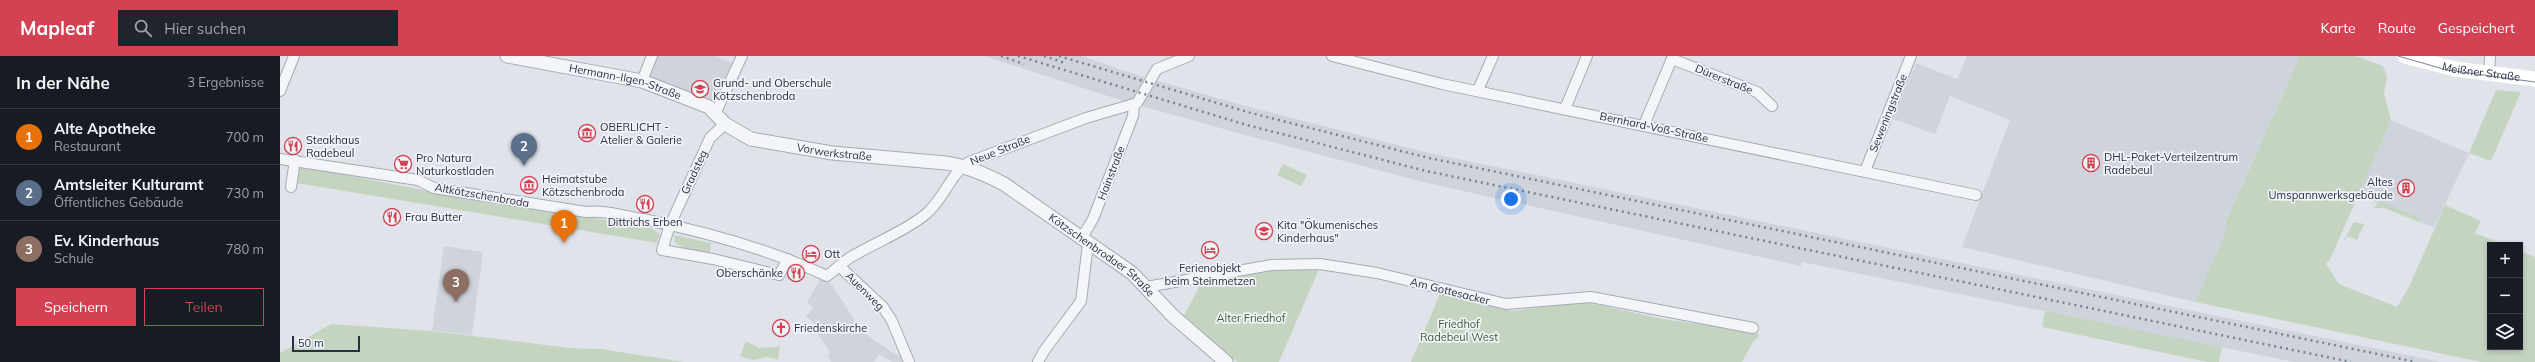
<!DOCTYPE html>
<html lang="de">
<meta charset="utf-8">
<style>
body{margin:0;font-family:Mulish,sans-serif;background:#20242c;color:#f1f3f6}
.controls{position:absolute;right:12px;bottom:12px;display:grid;overflow:hidden;border-radius:0px;box-shadow:0 2px 6px #0003}
.controls button{width:36px;height:36px;display:grid;place-items:center;padding:0;border:0;border-bottom:1px solid #363941;background:#171b24;color:#f1f3f6;font:20px sans-serif}
.scale{position:absolute;left:12px;bottom:10px;width:68px;box-sizing:border-box;padding-left:4px;border:2px solid #283142;border-top:0;font-size:11px;line-height:14px;white-space:nowrap;color:#283142;-webkit-text-stroke:3px #f0f3f7;paint-order:stroke}
.you{position:absolute;left:1231px;top:143px;width:14px;height:14px;margin:-10px;border:3px solid #fff;border-radius:50%;background:#1a73e8;box-shadow:0 0 0 6px #1a73e833}
.badge{display:grid;place-items:center;width:26px;height:26px;border-radius:50%;background:#d34152;color:#fff;font-size:13px;font-weight:700}
.pin{position:absolute;translate:-50% -33px;filter:drop-shadow(0 1px 2px #0008)}
.pin::after{content:'';position:absolute;top:21px;width:14px;height:12px;background:inherit;clip-path:polygon(0 0,100% 0,50% 100%)}
.list{margin:0;padding:0;list-style:none}
h2{display:flex;justify-content:space-between;align-items:center;height:52px;margin:0;padding:0 16px;font-size:17px}
h2 small{font-size:13px;font-weight:400;color:#9ea1a6}
.list li{display:grid;grid-template-columns:26px 1fr auto;gap:12px;align-items:center;box-sizing:border-box;height:56px;padding:0 16px;border-top:1px solid #363941}
.list b{display:block;font-size:15px;white-space:nowrap}
.list p{margin:0;font-size:13px;white-space:nowrap;color:#9ea1a6}
.list em{font-size:13px;font-style:normal;color:#9ea1a6}
.actions{display:flex;gap:8px;padding:12px 16px}
.actions a{flex:1;padding:9px 0;border:1px solid #d34152;border-radius:0px;text-align:center;font-size:14px;color:#d34152}
.actions .main{background:#d34152;color:#fff}
.icon{flex:none;width:22px;height:22px;fill:none;stroke:currentColor;stroke-width:2;stroke-linecap:round;stroke-linejoin:round}
.map{position:relative;flex:none;width:2255px;height:306px;overflow:hidden}
header{display:flex;align-items:center;gap:24px;box-sizing:border-box;height:56px;padding:0 20px;background:#d34152;color:#fff}
header strong{font-size:19px}
nav{display:flex;gap:22px;margin-inline-start:auto;font-size:14px}
.search{width:280px;height:36px;background:#20242c;display:flex;align-items:center;gap:10px;box-sizing:border-box;padding:0 14px;border-radius:0px;color:#9ea1a6;font-size:15px}
main{display:flex}
aside{flex:1;background:#171b24}
.map>svg:first-child{display:block}
.built{fill:#ced3dc}
.green{fill:#c5d4c1}
.lines{fill:none;stroke-linecap:round;stroke-linejoin:round}
.minor-casing{stroke:#a5abb4;stroke-width:12}
.tertiary-casing{stroke:#a5abb4;stroke-width:15}
.minor{stroke:#f3f5f8;stroke-width:10}
.tertiary{stroke:#f3f5f8;stroke-width:13}
.secondary{stroke:#fff;stroke-width:15}
.tram{stroke:#798294;stroke-width:1}
.rail{stroke:#798294;stroke-width:2.5;stroke-dasharray:2 4;stroke-linecap:butt}
.labels{text-anchor:middle;dominant-baseline:central;stroke-width:3.5;stroke-linejoin:round;paint-order:stroke}
.street-label{font-size:11px;fill:#283142;stroke:#f0f3f7}
.poi-label{font-size:11px;fill:#283142;stroke:#f0f3f7;text-anchor:start}
.park-label{font-size:11px;fill:#3b5e35;stroke:#f0f3f7}
</style>
<header>
<strong>Mapleaf</strong>
<div class="search"><svg class="icon" aria-label="search" viewBox="0 0 24 24"><circle cx="10" cy="10" r="6"/><path d="M15 15l6 6"/></svg>Hier suchen</div>
<nav><a>Karte</a><a>Route</a><a>Gespeichert</a></nav>
</header>
<main>
<aside>
<h2>In der Nähe<small>3 Ergebnisse</small></h2>
<ul class="list">
<li><span class="badge" style="background:#e8710a">1</span><div><b>Alte Apotheke</b><p>Restaurant</p></div><em>700 m</em></li>
<li><span class="badge" style="background:#5c6f8a">2</span><div><b>Amtsleiter Kulturamt</b><p>Öffentliches Gebäude</p></div><em>730 m</em></li>
<li><span class="badge" style="background:#8d6e63">3</span><div><b>Ev. Kinderhaus</b><p>Schule</p></div><em>780 m</em></li>
</ul>
<div class="actions"><a class="main">Speichern</a><a>Teilen</a></div>
</aside>
<div class="map">
<svg width="2255" height="306" viewBox="0 0 2255 306">
<rect width="100%" height="100%" fill="#e0e4ea"/>
<g class="built">
<path d="M378 0H436L452 7 433 45 370 22Z"/>
<path d="M704 0H802L857 19 973 52 1149 97 2161 306H2014L1522 206 1521 210 1143 126 965 79 837 43Z"/>
<path d="M1687 0H2020L1944 168 1949 171 1915 246 1682 191 1730 64 1670 40 1655 78 1613 63 1636 7 1677 23Z"/>
<path d="M2111 64 2189 97 2154 172 2078 139Z"/>
<path d="M164 190 203 196 192 279 152 274Z"/>
<path d="M541 222 552 229 582 276 623 303 624 306H612L599 298 594 306H551L548 299 550 296 534 273 537 270 526 260 533 252 527 246Z"/>
</g>
<g class="green">
<path d="M2020 0H2076L2103 10 2107 21 2104 38 2111 64 2050 204 2046 208 2059 228 2117 251 2129 231 2165 149 2201 165 2195 177 2225 189H2210V291H2240V195L2255 201V306H2201L1915 246 1948 171 1944 169Z"/>
<path d="M2216 34 2241 36 2211 105 2189 97Z"/>
<path d="M1003 108 1027 119 1021 130 997 119Z"/>
<path d="M21 110 219 149V145L371 172 380 178 377 187 16 127V115Z"/>
<path d="M2101 145 2141 163 2139 166 2104 152H2093Z"/>
<path d="M2074 166 2084 168 2077 184 2067 180 2065 185 2064 184Z"/>
<path d="M394 179 431 187 430 198 408 194 395 187Z"/>
<path d="M1017 212 1039 213 999 306H957L904 260 921 227 991 214Z"/>
<path d="M1160 238 1232 255 1300 245 1388 264 1475 275 1479 280 1473 286 1462 306H1131Z"/>
<path d="M1765 255 1942 291 1939 306H1927L1762 271Z"/>
<path d="M51 268 152 275 290 292 321 293 404 306H0V297Z"/>
<path d="M466 285 479 292 500 291 498 303 486 301C471 304 477 306 460 300Z"/>
</g>
<g class="lines">
<g class="minor-casing">
<g id="minor">
<path d="M1052 0 1162 28 1696 139"/>
<path d="M1392 3 1477 36 1492 50"/>
<path d="M2209 18 2210 0"/>
<path d="M362 25 372 0"/>
<path d="M1198 34 1213 0"/>
<path d="M0 35 14 0"/>
<path d="M1285 53 1307 0"/>
<path d="M436 56 462 0"/>
<path d="M445 68 430 82 390 169 382 194 433 203 499 219 508 203"/>
<path d="M1364 69 1393 0"/>
<path d="M0 103 138 124 154 132 306 156C325 154 344 160 363 163 426 176 489 193 547 220 555 214 563 206 571 201 596 186 624 176 646 158 664 143 670 118 689 106L806 62 857 47 877 13 909 0"/>
<path d="M1585 115 1631 0"/>
<path d="M11 131 15 104"/>
<path d="M801 183 813 163 853 60 854 49"/>
<path d="M559 210 603 251 612 265 629 306"/>
<path d="M866 231 992 209 1040 208 1097 217 1226 248 1311 241 1473 272"/>
<path d="M758 306 764 295 801 245 808 188"/>
</g>
</g>
<g class="tertiary-casing">
<g id="tertiary">
<path id="s1" d="M227 0 362 25 429 51 445 68 471 83 552 97 666 107C687 110 705 118 724 128L852 217 893 260 946 306"/>
</g>
</g>
<use href="#minor" class="minor"/>
<use href="#tertiary" class="tertiary"/>
<path class="secondary" id="s2" d="M2125 0 2175 13 2255 23"/>
<path class="tram" d="M2118 0 2167 14 2255 26"/>
<g class="rail">
<path d="M721 0 744 8"/>
<path d="M738 0 967 69 1146 115 2071 306"/>
<path d="M764 0 785 7"/>
<path d="M779 0 971 57 1149 102 2136 306"/>
</g>
</g>
<defs>
<g id="school-ring" transform="scale(0.9)"><circle r="9.5" fill="#f0f3f7" stroke="#d34152" stroke-width="1.5"/><path d="M0-5L7-2L0 1L-7-2ZM-4 1L0 2.5L4 1V4Q0 6-4 4Z" fill="#d34152"/></g>
<g id="museum-ring" transform="scale(0.9)"><circle r="9.5" fill="#f0f3f7" stroke="#d34152" stroke-width="1.5"/><path d="M0-6L6-3V-2H-6V-3ZM-5-1h2V3h-2ZM-1-1h2V3h-2ZM3-1h2V3H3ZM-6 4H6V6H-6Z" fill="#d34152"/></g>
<g id="restaurant-ring" transform="scale(0.9)"><circle r="9.5" fill="#f0f3f7" stroke="#d34152" stroke-width="1.5"/><path d="M-5-6h1v4h1v-4h1v4h1v-4h1v5L-1.5 .5V6h-2V.5L-5-1ZM5-6V6H3V1.5H1.5Q1.5-4 5-6Z" fill="#d34152"/></g>
<g id="building-ring" transform="scale(0.9)"><circle r="9.5" fill="#f0f3f7" stroke="#d34152" stroke-width="1.5"/><path d="M-4-6H4V6H1V3H-1V6H-4ZM-2.5-4.3h1.7v1.8h-1.7ZM.8-4.3h1.7v1.8H.8ZM-2.5-1h1.7V.8h-1.7ZM.8-1h1.7V.8H.8Z" fill="#d34152"/></g>
<g id="supermarket-ring" transform="scale(0.9)"><circle r="9.5" fill="#f0f3f7" stroke="#d34152" stroke-width="1.5"/><path d="M-6-5.5h2.5l.6 2H6L4.5 2H-2.5L-4.4-4H-6ZM-1.5 3.2a1.3 1.3 0 1 0 .1 0ZM3 3.2a1.3 1.3 0 1 0 .1 0Z" fill="#d34152"/></g>
<g id="hotel-ring" transform="scale(0.9)"><circle r="9.5" fill="#f0f3f7" stroke="#d34152" stroke-width="1.5"/><path d="M-6-4.5h1.5V1H6V5H4.5V3h-9V5H-6ZM-4 0a1.8 1.8 0 1 1 3.6 0ZM.5 0V-2.5h3Q6-2.5 6 0Z" fill="#d34152"/></g>
<g id="church-ring" transform="scale(0.9)"><circle r="9.5" fill="#f0f3f7" stroke="#d34152" stroke-width="1.5"/><path d="M-1.2-6h2.4v3.5h3.3v2.4h-3.3V6h-2.4V-.1h-3.3v-2.4h3.3Z" fill="#d34152"/></g>
</defs>
<g fill-rule="evenodd">
<use href="#school-ring" x="420" y="33"/>
<use href="#museum-ring" x="307" y="77"/>
<use href="#restaurant-ring" x="13" y="90"/>
<use href="#building-ring" x="1811" y="107"/>
<use href="#supermarket-ring" x="123" y="108"/>
<use href="#museum-ring" x="249" y="129"/>
<use href="#building-ring" x="2126" y="132"/>
<use href="#restaurant-ring" x="365" y="148"/>
<use href="#restaurant-ring" x="112" y="161"/>
<use href="#school-ring" x="984" y="175"/>
<use href="#hotel-ring" x="930" y="194"/>
<use href="#hotel-ring" x="531" y="198"/>
<use href="#restaurant-ring" x="516" y="217"/>
<use href="#church-ring" x="501" y="272"/>
</g>
<g class="labels">
<g class="street-label">
<text stroke="none"><textPath href="#s2" startOffset="78">Meißner Straße</textPath></text>
<text transform="translate(1444 23) rotate(22)">Dürerstraße</text>
<text stroke="none"><textPath href="#s1" startOffset="121">Hermann-Ilgen-Straße</textPath></text>
<text transform="translate(1608 57) rotate(-68)">Seweningstraße</text>
<text transform="translate(1374 71) rotate(12)">Bernhard-Voß-Straße</text>
<text transform="translate(720 94) rotate(-22)">Neue Straße</text>
<text stroke="none"><textPath href="#s1" startOffset="347">Vorwerkstraße</textPath></text>
<text transform="translate(414 116) rotate(-65)">Gradsteg</text>
<text transform="translate(831 117) rotate(-69)">Hainstraße</text>
<text transform="translate(202 139) rotate(10)">Altkötzschenbroda</text>
<text stroke="none"><textPath href="#s1" startOffset="642">Kötzschenbrodaer Straße</textPath></text>
<text transform="translate(585 235) rotate(45)">Auenweg</text>
<text transform="translate(1170 235) rotate(14)">Am Gottesacker</text>
</g>
<g class="poi-label">
<text x="433" y="27">Grund- und Oberschule<tspan x="433" dy="13">Kötzschenbroda</tspan></text>
<text x="320" y="71">OBERLICHT -<tspan x="320" dy="13">Atelier &amp; Galerie</tspan></text>
<text x="26" y="84">Steakhaus<tspan x="26" dy="13">Radebeul</tspan></text>
<text x="1824" y="101">DHL-Paket-Verteilzentrum<tspan x="1824" dy="13">Radebeul</tspan></text>
<text x="136" y="102">Pro Natura<tspan x="136" dy="13">Naturkostladen</tspan></text>
<text x="262" y="123">Heimatstube<tspan x="262" dy="13">Kötzschenbroda</tspan></text>
<text x="2113" y="126" text-anchor="end">Altes<tspan x="2113" dy="13">Umspannwerksgebäude</tspan></text>
<text x="125" y="161">Frau Butter</text>
<text x="365" y="166" text-anchor="middle">Dittrichs Erben</text>
<text x="997" y="169">Kita "Ökumenisches<tspan x="997" dy="13">Kinderhaus"</tspan></text>
<text x="544" y="198">Ott</text>
<text x="930" y="212" text-anchor="middle">Ferienobjekt<tspan x="930" dy="13">beim Steinmetzen</tspan></text>
<text x="503" y="217" text-anchor="end">Oberschänke</text>
<text x="514" y="272">Friedenskirche</text>
</g>
<g class="park-label">
<text x="971" y="262">Alter Friedhof</text>
<text x="1179" y="268">Friedhof<tspan x="1179" dy="13">Radebeul West</tspan></text>
</g>
</g>
</svg>
<div class="controls">
<button>+</button>
<button>−</button>
<button><svg class="icon" aria-label="layers" viewBox="0 0 24 24"><path d="M12 4l9 5-9 5-9-5zM3 14l9 5 9-5"/></svg></button>
</div>
<div class="scale">50 m</div>
<div class="you"></div>
<div class="pin badge" style="left:284px;top:187px;background:#e8710a">1</div>
<div class="pin badge" style="left:244px;top:110px;background:#5c6f8a">2</div>
<div class="pin badge" style="left:176px;top:246px;background:#8d6e63">3</div>
</div>
</main>
